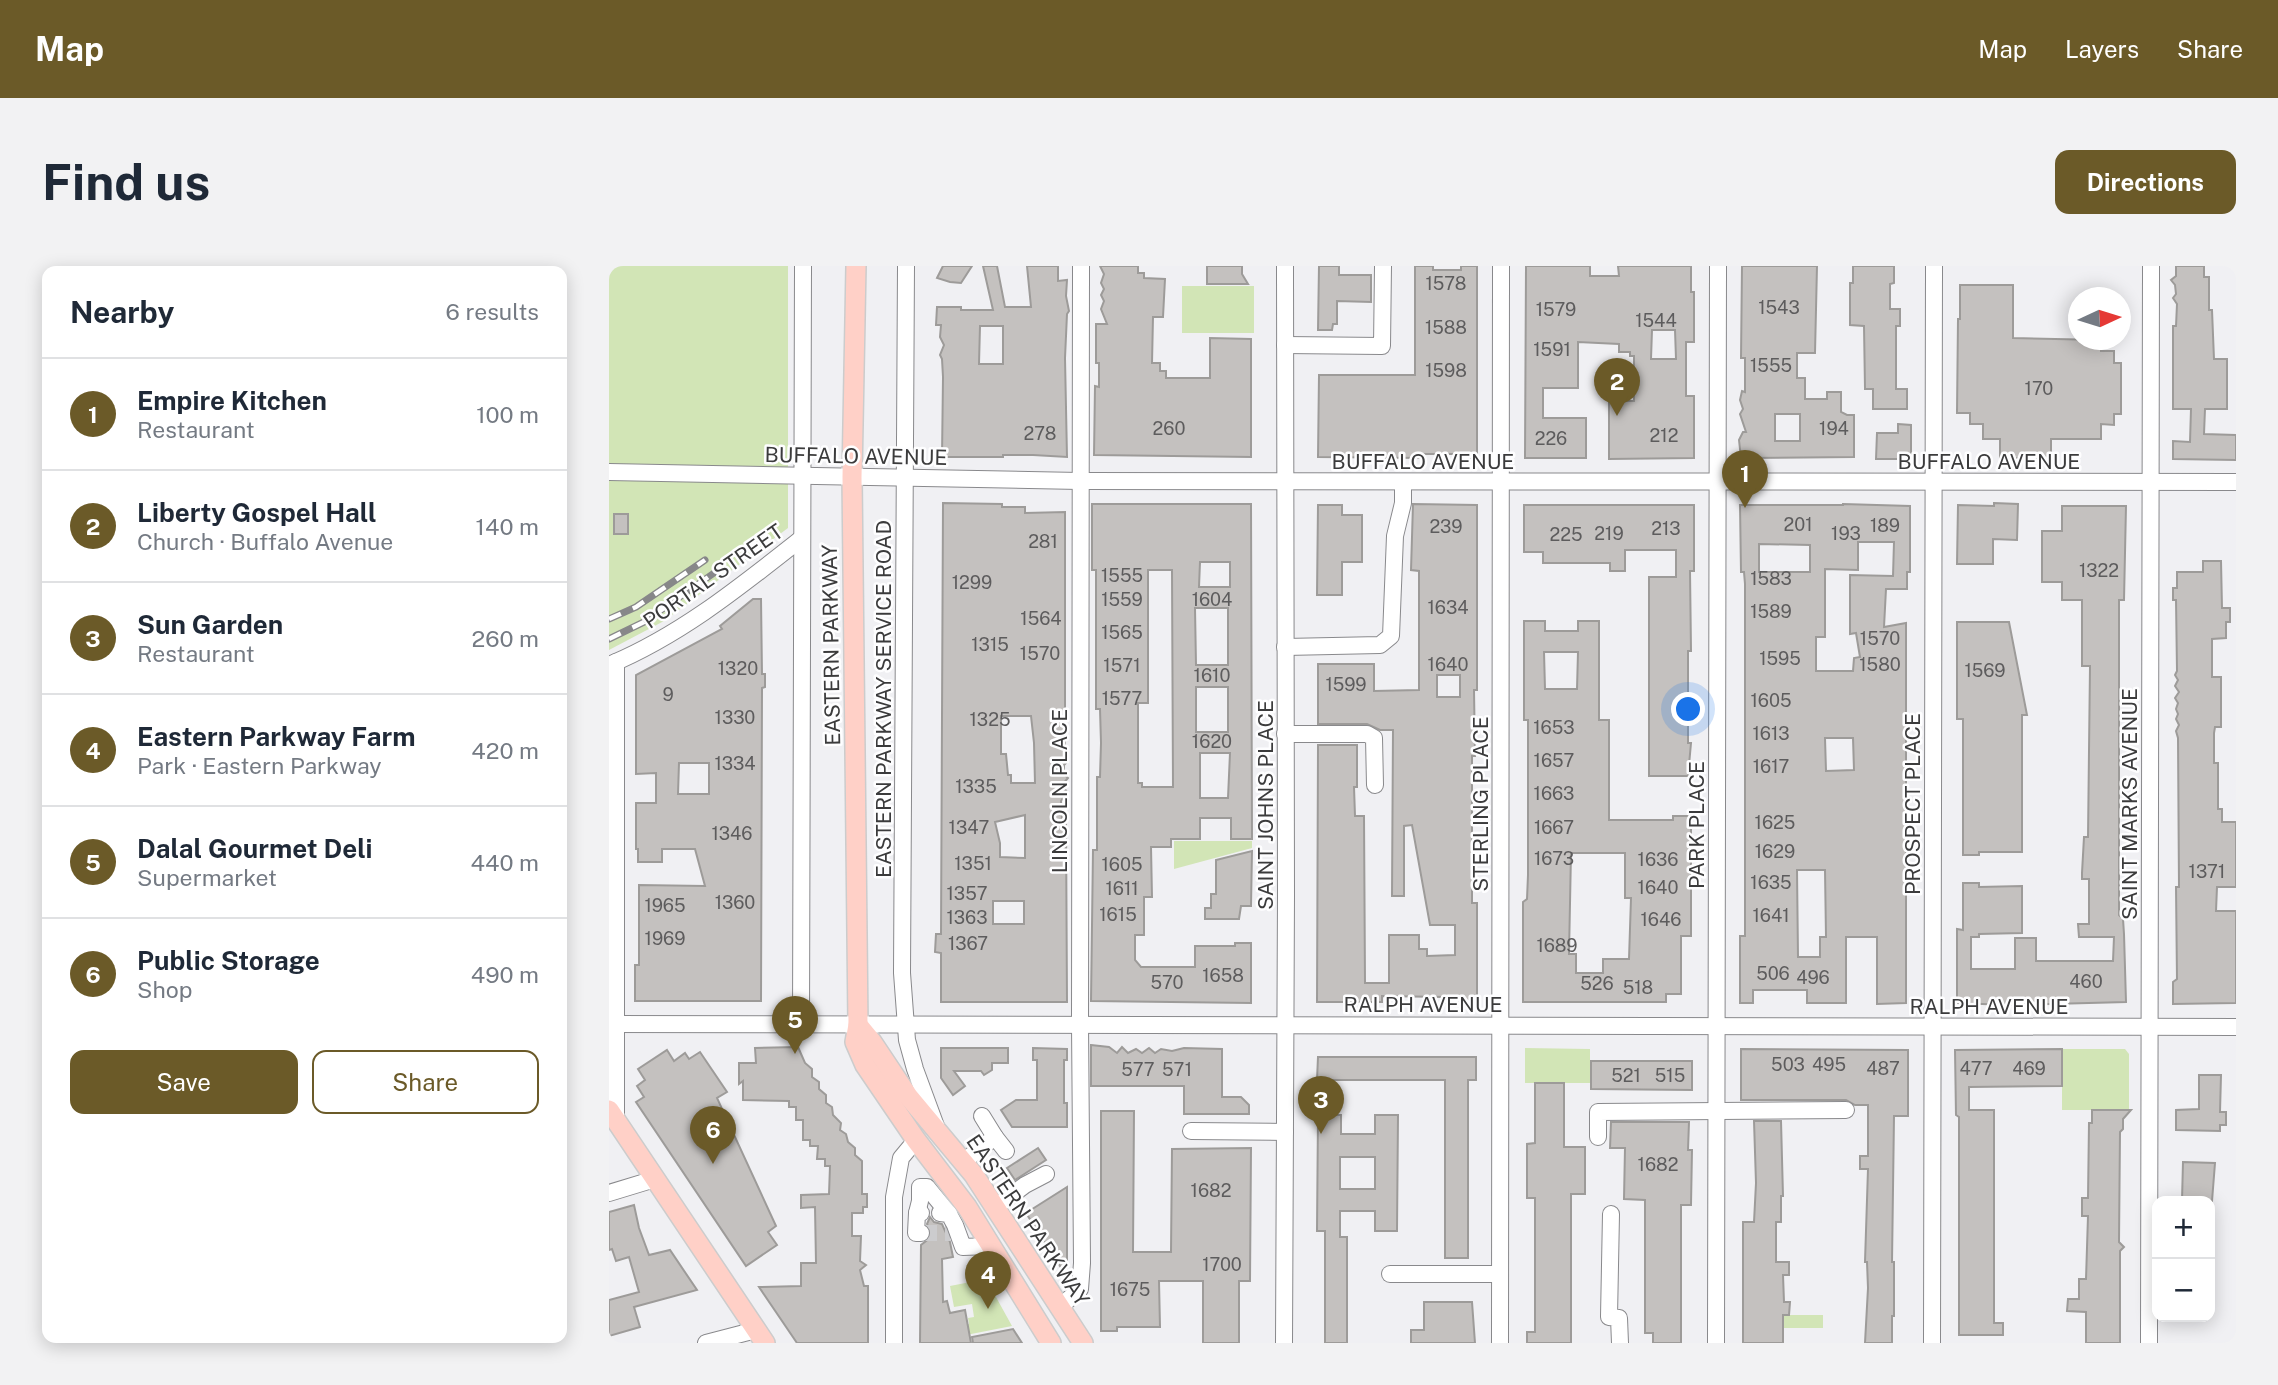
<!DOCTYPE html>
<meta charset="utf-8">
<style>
body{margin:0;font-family:"Public Sans",sans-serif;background:#f2f2f3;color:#1f2937}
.controls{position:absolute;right:21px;bottom:21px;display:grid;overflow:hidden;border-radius:14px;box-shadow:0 4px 18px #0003}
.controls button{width:63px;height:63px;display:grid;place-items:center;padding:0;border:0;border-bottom:2px solid #e0e1e3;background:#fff;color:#1f2937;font:35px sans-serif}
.compass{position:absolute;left:1459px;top:21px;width:63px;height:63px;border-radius:50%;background:#fff;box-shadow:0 4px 18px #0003;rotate:86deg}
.you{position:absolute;left:1080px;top:444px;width:24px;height:24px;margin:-18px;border:5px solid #fff;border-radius:50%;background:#1a73e8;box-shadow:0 0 0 10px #1a73e833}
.badge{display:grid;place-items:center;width:46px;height:46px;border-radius:50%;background:#6b5a28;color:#fff;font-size:23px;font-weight:700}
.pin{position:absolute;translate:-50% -58px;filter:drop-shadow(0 2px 4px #0008)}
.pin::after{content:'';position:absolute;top:37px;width:24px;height:21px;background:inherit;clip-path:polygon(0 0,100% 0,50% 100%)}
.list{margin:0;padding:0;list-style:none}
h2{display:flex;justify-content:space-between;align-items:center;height:91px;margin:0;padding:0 28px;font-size:30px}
h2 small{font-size:23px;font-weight:400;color:#747a83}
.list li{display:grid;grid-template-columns:46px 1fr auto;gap:21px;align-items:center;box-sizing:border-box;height:112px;padding:0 28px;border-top:2px solid #e0e1e3}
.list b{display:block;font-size:26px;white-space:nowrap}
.list p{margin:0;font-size:23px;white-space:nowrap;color:#747a83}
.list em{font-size:23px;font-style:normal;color:#747a83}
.actions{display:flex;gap:14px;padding:21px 28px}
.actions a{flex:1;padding:16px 0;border:2px solid #6b5a28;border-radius:14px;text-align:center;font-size:24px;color:#6b5a28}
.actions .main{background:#6b5a28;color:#fff}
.map{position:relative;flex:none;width:1627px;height:1077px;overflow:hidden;border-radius:14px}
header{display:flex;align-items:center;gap:42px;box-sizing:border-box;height:98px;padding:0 35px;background:#6b5a28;color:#fff}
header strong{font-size:33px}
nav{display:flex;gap:38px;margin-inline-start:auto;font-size:24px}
.intro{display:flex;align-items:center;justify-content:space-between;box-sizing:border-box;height:168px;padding:0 42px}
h1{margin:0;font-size:49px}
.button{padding:18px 32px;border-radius:14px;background:#6b5a28;color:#fff;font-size:24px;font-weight:700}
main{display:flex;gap:42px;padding:0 42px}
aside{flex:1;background:#fff;border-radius:14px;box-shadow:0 4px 18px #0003}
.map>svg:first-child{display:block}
.green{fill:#d2e5b6}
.building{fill:#c4c1bf;stroke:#9d9b99;stroke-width:2;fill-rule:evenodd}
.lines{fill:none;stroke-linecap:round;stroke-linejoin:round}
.minor-tunnel{stroke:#ccccce;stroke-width:16;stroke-dasharray:16 8;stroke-linecap:butt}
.minor-casing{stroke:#89898c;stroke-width:18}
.major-casing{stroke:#ccc;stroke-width:22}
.minor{stroke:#fff;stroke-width:16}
.major{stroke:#ffd0c7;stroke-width:19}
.rail-casing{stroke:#878789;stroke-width:7}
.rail{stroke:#fefeff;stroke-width:4.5;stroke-dasharray:13;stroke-linecap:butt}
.labels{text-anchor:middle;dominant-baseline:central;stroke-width:5;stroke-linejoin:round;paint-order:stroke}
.number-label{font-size:18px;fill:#5d5c5d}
.street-label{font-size:21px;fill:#3b3b3c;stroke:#fefeff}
</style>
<header>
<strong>Map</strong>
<nav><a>Map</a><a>Layers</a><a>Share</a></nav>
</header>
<div class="intro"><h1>Find us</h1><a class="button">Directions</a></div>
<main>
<aside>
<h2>Nearby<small>6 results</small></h2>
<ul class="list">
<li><span class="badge">1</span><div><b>Empire Kitchen</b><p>Restaurant</p></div><em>100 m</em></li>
<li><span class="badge">2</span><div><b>Liberty Gospel Hall</b><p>Church · Buffalo Avenue</p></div><em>140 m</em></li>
<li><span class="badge">3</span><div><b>Sun Garden</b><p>Restaurant</p></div><em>260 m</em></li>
<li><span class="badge">4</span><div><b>Eastern Parkway Farm</b><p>Park · Eastern Parkway</p></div><em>420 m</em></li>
<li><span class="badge">5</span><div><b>Dalal Gourmet Deli</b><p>Supermarket</p></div><em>440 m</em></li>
<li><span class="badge">6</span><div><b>Public Storage</b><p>Shop</p></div><em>490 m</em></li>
</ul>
<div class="actions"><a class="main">Save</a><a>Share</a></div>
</aside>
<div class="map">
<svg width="1627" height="1077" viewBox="0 0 1627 1077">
<rect width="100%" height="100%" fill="#f0f0f3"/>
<g class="green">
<path d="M0 0H179V262L55 355 0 384Z"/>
<rect x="573" y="20" width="72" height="47"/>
<path d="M565 575H643V582L565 603Z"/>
<path d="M916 782 981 783V817H916Z"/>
<path d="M1453 783H1516L1520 788V844H1453Z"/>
<path d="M377 1013 403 1060 357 1069 355 1059 360 1058 359 1052 365 1051 363 1038 345 1041 341 1020Z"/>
<path d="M1133 1049H1214V1062H1134Z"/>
</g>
<g class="building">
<path d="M334 0H363L352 17 341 16 328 12Z"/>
<path d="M374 0H388L396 41H422L418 0H449V15L458 14 457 30 460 45 458 48 456 92 458 191 424 189H394V191H333L334 111 333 93 331 89 335 79 331 71 332 59H327L328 41H352V44H384ZM371 60H394V98H370Z"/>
<path d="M491 0H529V7H535V12L556 13 554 51H544L543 97H551V105H557V112H601V72L642 73V191L485 189 486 120 490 121V97H487V58H498L492 43 495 35 492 29 495 23 492 17 495 8Z"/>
<path d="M598 0H633V8L639 18H598Z"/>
<path d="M710 0H730V9H762V36L728 35V58H724L723 64H709Z"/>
<path d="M806 0H824V4H852V0H868V192H850V188H813V192L709 191 710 109H806Z"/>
<path d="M917 0H981V10H1010L1009 0H1082V26H1085V76H1077V130H1085V192L1000 193V135H1025V90H1021V86H1010V78L969 76V122H934V152H977V192H916ZM1043 64H1066L1067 93H1042Z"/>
<path d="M1133 0H1208L1206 87H1188V112H1196V133H1218V126H1232V146L1238 149H1245V191L1132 192 1130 174 1134 166H1137L1131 148 1134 143 1131 134 1133 125 1136 126V92H1132ZM1166 148H1191V175H1166Z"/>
<path d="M1244 0H1285V17L1281 18V43H1291V60H1287V123H1298V143H1264V123H1256L1255 60 1241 59V17H1244Z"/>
<path d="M1567 0H1595V11H1600V44H1603L1605 93H1618V143H1596L1595 168 1627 169V194L1564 193V175L1581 176 1582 143H1564V60H1567L1568 38 1564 32 1567 28 1566 19 1562 14 1567 10Z"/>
<path d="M1351 19H1404V72L1492 74V85H1505V97H1512V148H1505V159L1492 158V173H1442V192H1391V173H1374V158H1361V147H1348L1349 53H1351Z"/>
<path d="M1289 158 1302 159V193H1267L1268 167H1289Z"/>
<path d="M334 237 393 238V241H416V247L456 246V492L459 495 455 499V508L459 512 453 519 458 526 452 535 453 555H457L458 736H332V687L326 686 327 668H332ZM392 450H422L425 477 426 517H402V509H399L397 488H392ZM416 549V592L391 591V577L386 556ZM384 635H415V658H384Z"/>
<path d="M1385 237 1409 238 1408 274 1384 273V298H1348L1349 239 1385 240Z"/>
<path d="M483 238H642L643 573H622V552H591V573H562V581H542L543 631H535V669H526V694L532 701H586V680H626V677H642V737L482 735 484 584H488V511H491L492 477 491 443H487V304H483ZM591 296H621V321H590ZM539 304H563L564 521H533V517H529V437H539ZM586 342H619V399H587ZM587 421H619V466H587ZM591 487H621L619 532H591Z"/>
<path d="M804 238 868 239V424H865L866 490H863V637H868V732L863 737H836L835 731 773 730V736H708L709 479H748V521H745L746 550H755L756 717H780V669H810V683H818V690L846 689V659H821L803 559 795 560V630H783L784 464H771L758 458H709V398H765V425L810 424V305L802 304ZM828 409H851V431H828Z"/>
<path d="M1234 238 1301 240V306H1298V323H1277L1275 361 1297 357V737L1268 738V671H1237V737H1198V724H1144V737H1131V670H1136V318L1135 306H1132L1131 239H1234ZM1249 276H1285L1284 310 1241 309V368L1247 367 1251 391 1245 392 1244 405H1207V371H1216V303L1249 304ZM1150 278 1201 279V306H1150ZM1216 472H1244L1245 504 1217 505ZM1188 604H1216L1217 671H1211V691H1189Z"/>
<path d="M709 239H733V249H753V296H733V329H708Z"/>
<path d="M915 239H1085V305H1081L1082 385H1079V477H1082L1079 510H1040V311H1067V284H1016V305H1001V297H934V286H915Z"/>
<path d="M1453 240H1517L1515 334H1510V649L1514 653 1515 668 1517 736 1399 739 1348 737V663L1354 664V617H1370V621L1413 620V667L1370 668V671H1362V703H1406V672H1427V695H1504L1505 671H1470L1469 658H1480V613H1473V607L1475 571H1479L1481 400H1473V334H1453V316H1433V265H1453Z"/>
<rect x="5" y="248" width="14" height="20"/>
<path d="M1594 295H1612L1613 342H1621V356H1617V372L1603 373V411H1612V461H1606L1605 467V497H1609V543H1613V556H1627V621H1608L1607 645H1627V737L1564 738V716L1568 713 1567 621H1570L1569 472 1567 465 1570 459 1567 453 1569 448 1567 443 1569 437 1566 432 1570 426 1566 420 1569 414 1566 409 1568 405 1567 334H1564V322H1568V306H1594Z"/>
<path d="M144 333H152L153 408H156V421L153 422 152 735H26V699H30V619L96 620 86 583H53V596H29V583H27V537H47V507L27 508V409L113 363 111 360ZM70 497H100V528H69Z"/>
<path d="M915 355H936V365H969V355H990V454H1000V554H1064V550H1082V670H1072V728H1057V736H914V636L918 633 919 609V454H915ZM935 386H969L968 423H936ZM962 587H1016V632H1022L1020 693H994V707H967V688H960Z"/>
<path d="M1348 356H1400L1418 449H1413V586H1370V589H1354V453H1348Z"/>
<path d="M643 585 642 640H632L630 653H596V642H602V628H607V594Z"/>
<path d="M482 779 500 781 508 787 513 781 519 787 527 783 533 787 540 782 546 787 552 783 563 785 575 782 613 783V831H632L640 839V848H575V820H482Z"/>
<path d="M189 781 196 797 203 803V811L210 816V823L217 829V837L223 841 224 849 232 857 231 864 237 868 239 876 246 882V889L253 895V928H258V941H254V947H243V970H252L251 995 257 999 251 1004 255 1020H259V1077H188L150 1021 192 1020V997H207L206 941 192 942V929L220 928 221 900H216V893H208L209 880H201V874H194V854H187V841H180V835L134 834V815L130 818V797H147L146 782Z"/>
<path d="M332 782H399V797H383V804L375 809 372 805H345L356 820 344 829 332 812Z"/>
<path d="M424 782 458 783V794H455V837H458V861H403L392 844 407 834H428V794H424Z"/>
<path d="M1132 783 1299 784V850H1285L1283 996H1285V1050H1283V1077H1256L1259 1022 1258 996H1256L1259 903H1251V890H1259V839H1246L1237 834H1132Z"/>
<path d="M1453 783V820L1360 821V844H1385V1057H1394V1069H1350V851L1347 849 1346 784Z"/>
<path d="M58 784 65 795 76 787 80 793 91 786 118 826 108 832 167 960 159 966 168 979 137 1000 27 836 35 831 28 820 36 814 29 803Z"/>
<path d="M709 791H867V814H859V992H836V814H708Z"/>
<path d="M982 795H1083V824L982 823Z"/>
<path d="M1590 809H1612L1611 846H1617V859H1611V865L1567 864V844L1590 843Z"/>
<path d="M926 817H955V881H976V928H962V1077H918V1066H926V932H918V878L926 877Z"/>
<path d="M1483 844H1522L1514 853V863L1511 866 1510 976 1515 981 1511 985V1077H1477V1046L1458 1045 1459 1033H1470V1013H1477L1479 950H1473V932H1479L1480 857H1483Z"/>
<path d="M492 845H525L524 986H562L563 883 642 882 641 1015H630V1077H594V1015H550L551 1061H508V1065H492Z"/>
<path d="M709 849H732V868H766V849H789L788 965H766V945H731V971H738V1077H716V965H708ZM731 891H766V923H731Z"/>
<path d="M1145 855H1172L1174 930H1172V956H1167V996H1180V1009H1174L1175 1036H1181L1180 1049H1174V1077H1134V956H1145L1147 917Z"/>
<path d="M1002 856H1080L1079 884H1083L1082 939H1072V1077H1044V1067H1036V934L1015 933 1016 882H1001Z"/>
<path d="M429 882 437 894 406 914 398 902Z"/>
<path d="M1574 896 1606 897 1603 935H1573Z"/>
<path d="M458 921V1011L417 947Z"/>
<path d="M25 939 30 962 40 989 61 984 88 1024 25 1041 31 1061 0 1070V1034L30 1026 20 991 7 995 3 983 0 984V946Z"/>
<path d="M321 951 325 956 333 958 341 976 344 991 333 993 334 1036 338 1035 341 1047 356 1044 362 1077H311L312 979 321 972 322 966 318 958Z"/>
<path d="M815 1036H863L866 1077H802V1064H815Z"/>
<path d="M404 1063 413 1077H364L363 1071Z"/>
</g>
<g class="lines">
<path class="minor-tunnel" d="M312 967H341"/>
<g class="minor-casing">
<g id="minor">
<path d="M297 0 293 707 298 774 306 803 327 860"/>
<path d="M676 79 773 80 774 0"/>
<path d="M0 206 471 215 1627 216"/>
<path d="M676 381 771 379 782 370 786 270 794 237V216"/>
<path d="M7 396V854"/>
<path d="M0 399C72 369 132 320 193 272"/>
<path d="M676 468H758L765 472 766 519"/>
<path d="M0 758 1627 761"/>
<path d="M192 758 194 0"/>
<path d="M582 865 676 866"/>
<path d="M386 871 397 885"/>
<path d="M989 871V846L1237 844"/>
<path d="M355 895 386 871 373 850"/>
<path d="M0 927 46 913"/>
<path d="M387 941 416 919 437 908"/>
<path d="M308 947 311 935V921H318L340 948"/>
<path d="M331 947 340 948 346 959 354 981 381 980"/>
<path d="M1002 948 1000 1051 1010 1052 1011 1077"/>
<path d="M312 967H307L308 947H312"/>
<path d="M781 1008H890"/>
<path d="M451 1041 471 1023 473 997 471 759 472 0"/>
<path d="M97 1077 147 1064"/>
<path d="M285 1077V931L292 892 307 874"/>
<path d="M675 1077 677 629 676 0"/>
<path d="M891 1077 892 0"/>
<path d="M1107 1077 1109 0"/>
<path d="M1323 1077 1325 0"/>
<path d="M1540 1077 1542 0"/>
</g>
</g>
<g class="major-casing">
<g id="major">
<path d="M247 0 243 211 249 759 246 776 256 799 307 874 358 941 442 1077"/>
<path d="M249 759 263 776 299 830 365 909 474 1077"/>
<path d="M0 844 156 1077"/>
</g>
</g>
<use href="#minor" class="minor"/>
<use href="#major" class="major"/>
<g class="rail-casing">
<g id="rail">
<path d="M0 353 27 341 96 294"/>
<path d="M0 373 35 356 105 307"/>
</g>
</g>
<use href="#rail" class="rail"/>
</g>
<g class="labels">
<g class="number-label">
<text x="837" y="17">1578</text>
<text x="1170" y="41">1543</text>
<text x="947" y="43">1579</text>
<text x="1047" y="54">1544</text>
<text x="837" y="61">1588</text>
<text x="943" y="83">1591</text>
<text x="1162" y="99">1555</text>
<text x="837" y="104">1598</text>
<text x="1430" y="122">170</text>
<text x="560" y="162">260</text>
<text x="1225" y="162">194</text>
<text x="431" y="167">278</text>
<text x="1055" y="169">212</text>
<text x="942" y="172">226</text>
<text x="1189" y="258">201</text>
<text x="1276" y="259">189</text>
<text x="837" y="260">239</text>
<text x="1057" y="262">213</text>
<text x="1000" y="267">219</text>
<text x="1237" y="267">193</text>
<text x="957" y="268">225</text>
<text x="434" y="275">281</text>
<text x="1490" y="304">1322</text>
<text x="513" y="309">1555</text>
<text x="1162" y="312">1583</text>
<text x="363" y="316">1299</text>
<text x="513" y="333">1559</text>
<text x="603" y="333">1604</text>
<text x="839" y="341">1634</text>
<text x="1162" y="345">1589</text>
<text x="432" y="352">1564</text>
<text x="513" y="366">1565</text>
<text x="1271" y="372">1570</text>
<text x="381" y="378">1315</text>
<text x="431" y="387">1570</text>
<text x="1171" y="392">1595</text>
<text x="839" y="398">1640</text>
<text x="1271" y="398">1580</text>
<text x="513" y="399">1571</text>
<text x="129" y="402">1320</text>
<text x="1376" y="404">1569</text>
<text x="603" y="409">1610</text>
<text x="737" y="418">1599</text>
<text x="59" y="428">9</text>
<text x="513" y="432">1577</text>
<text x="1162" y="434">1605</text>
<text x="126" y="451">1330</text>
<text x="381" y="453">1325</text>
<text x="945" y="461">1653</text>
<text x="1162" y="467">1613</text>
<text x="603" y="475">1620</text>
<text x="945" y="494">1657</text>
<text x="126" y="497">1334</text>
<text x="1162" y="500">1617</text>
<text x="367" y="520">1335</text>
<text x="945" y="527">1663</text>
<text x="1166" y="556">1625</text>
<text x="360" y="561">1347</text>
<text x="945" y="561">1667</text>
<text x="123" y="567">1346</text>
<text x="1166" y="585">1629</text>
<text x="945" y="592">1673</text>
<text x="1049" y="593">1636</text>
<text x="364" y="597">1351</text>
<text x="513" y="598">1605</text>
<text x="1598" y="605">1371</text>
<text x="1162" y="616">1635</text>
<text x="1049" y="621">1640</text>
<text x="513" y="622">1611</text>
<text x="358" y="627">1357</text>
<text x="126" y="636">1360</text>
<text x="56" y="639">1965</text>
<text x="509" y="648">1615</text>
<text x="1162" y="649">1641</text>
<text x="358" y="651">1363</text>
<text x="1052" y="653">1646</text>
<text x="56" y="672">1969</text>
<text x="359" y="677">1367</text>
<text x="948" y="679">1689</text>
<text x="1164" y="707">506</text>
<text x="614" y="709">1658</text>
<text x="1204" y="711">496</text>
<text x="1477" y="715">460</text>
<text x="558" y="716">570</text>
<text x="988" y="717">526</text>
<text x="1029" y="721">518</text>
<text x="1179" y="798">503</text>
<text x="1220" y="798">495</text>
<text x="1274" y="802">487</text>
<text x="1367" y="802">477</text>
<text x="1420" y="802">469</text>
<text x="529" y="803">577</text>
<text x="568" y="803">571</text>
<text x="1017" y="809">521</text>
<text x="1061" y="809">515</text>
<text x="1049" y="898">1682</text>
<text x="602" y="924">1682</text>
<text x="613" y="998">1700</text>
<text x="521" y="1023">1675</text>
</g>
<g class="street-label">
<text transform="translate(247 190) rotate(1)">BUFFALO AVENUE</text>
<text x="814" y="195">BUFFALO AVENUE</text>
<text x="1380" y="195">BUFFALO AVENUE</text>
<text transform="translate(104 310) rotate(-35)">PORTAL STREET</text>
<text transform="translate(222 379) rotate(-91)">EASTERN PARKWAY</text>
<text transform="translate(274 433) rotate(-90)">EASTERN PARKWAY SERVICE ROAD</text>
<text transform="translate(450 525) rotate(-90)">LINCOLN PLACE</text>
<text transform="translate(871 538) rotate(-90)">STERLING PLACE</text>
<text transform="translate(1303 538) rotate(-90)">PROSPECT PLACE</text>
<text transform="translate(1520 538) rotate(-90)">SAINT MARKS AVENUE</text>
<text transform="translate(656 539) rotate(-90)">SAINT JOHNS PLACE</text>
<text transform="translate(1087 559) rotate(-90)">PARK PLACE</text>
<text x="814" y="738">RALPH AVENUE</text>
<text x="1380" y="740">RALPH AVENUE</text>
<text transform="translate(419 954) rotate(56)">EASTERN PARKWAY</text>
</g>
</g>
</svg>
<div class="controls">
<button>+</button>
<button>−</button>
</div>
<svg class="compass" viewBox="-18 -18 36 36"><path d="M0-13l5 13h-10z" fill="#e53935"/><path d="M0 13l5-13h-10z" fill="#747a83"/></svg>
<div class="you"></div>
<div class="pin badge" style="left:1136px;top:242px">1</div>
<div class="pin badge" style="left:1008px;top:150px">2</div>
<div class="pin badge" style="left:712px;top:868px">3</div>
<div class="pin badge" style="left:379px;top:1043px">4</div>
<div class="pin badge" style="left:186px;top:788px">5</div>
<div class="pin badge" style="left:104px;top:898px">6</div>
</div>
</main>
